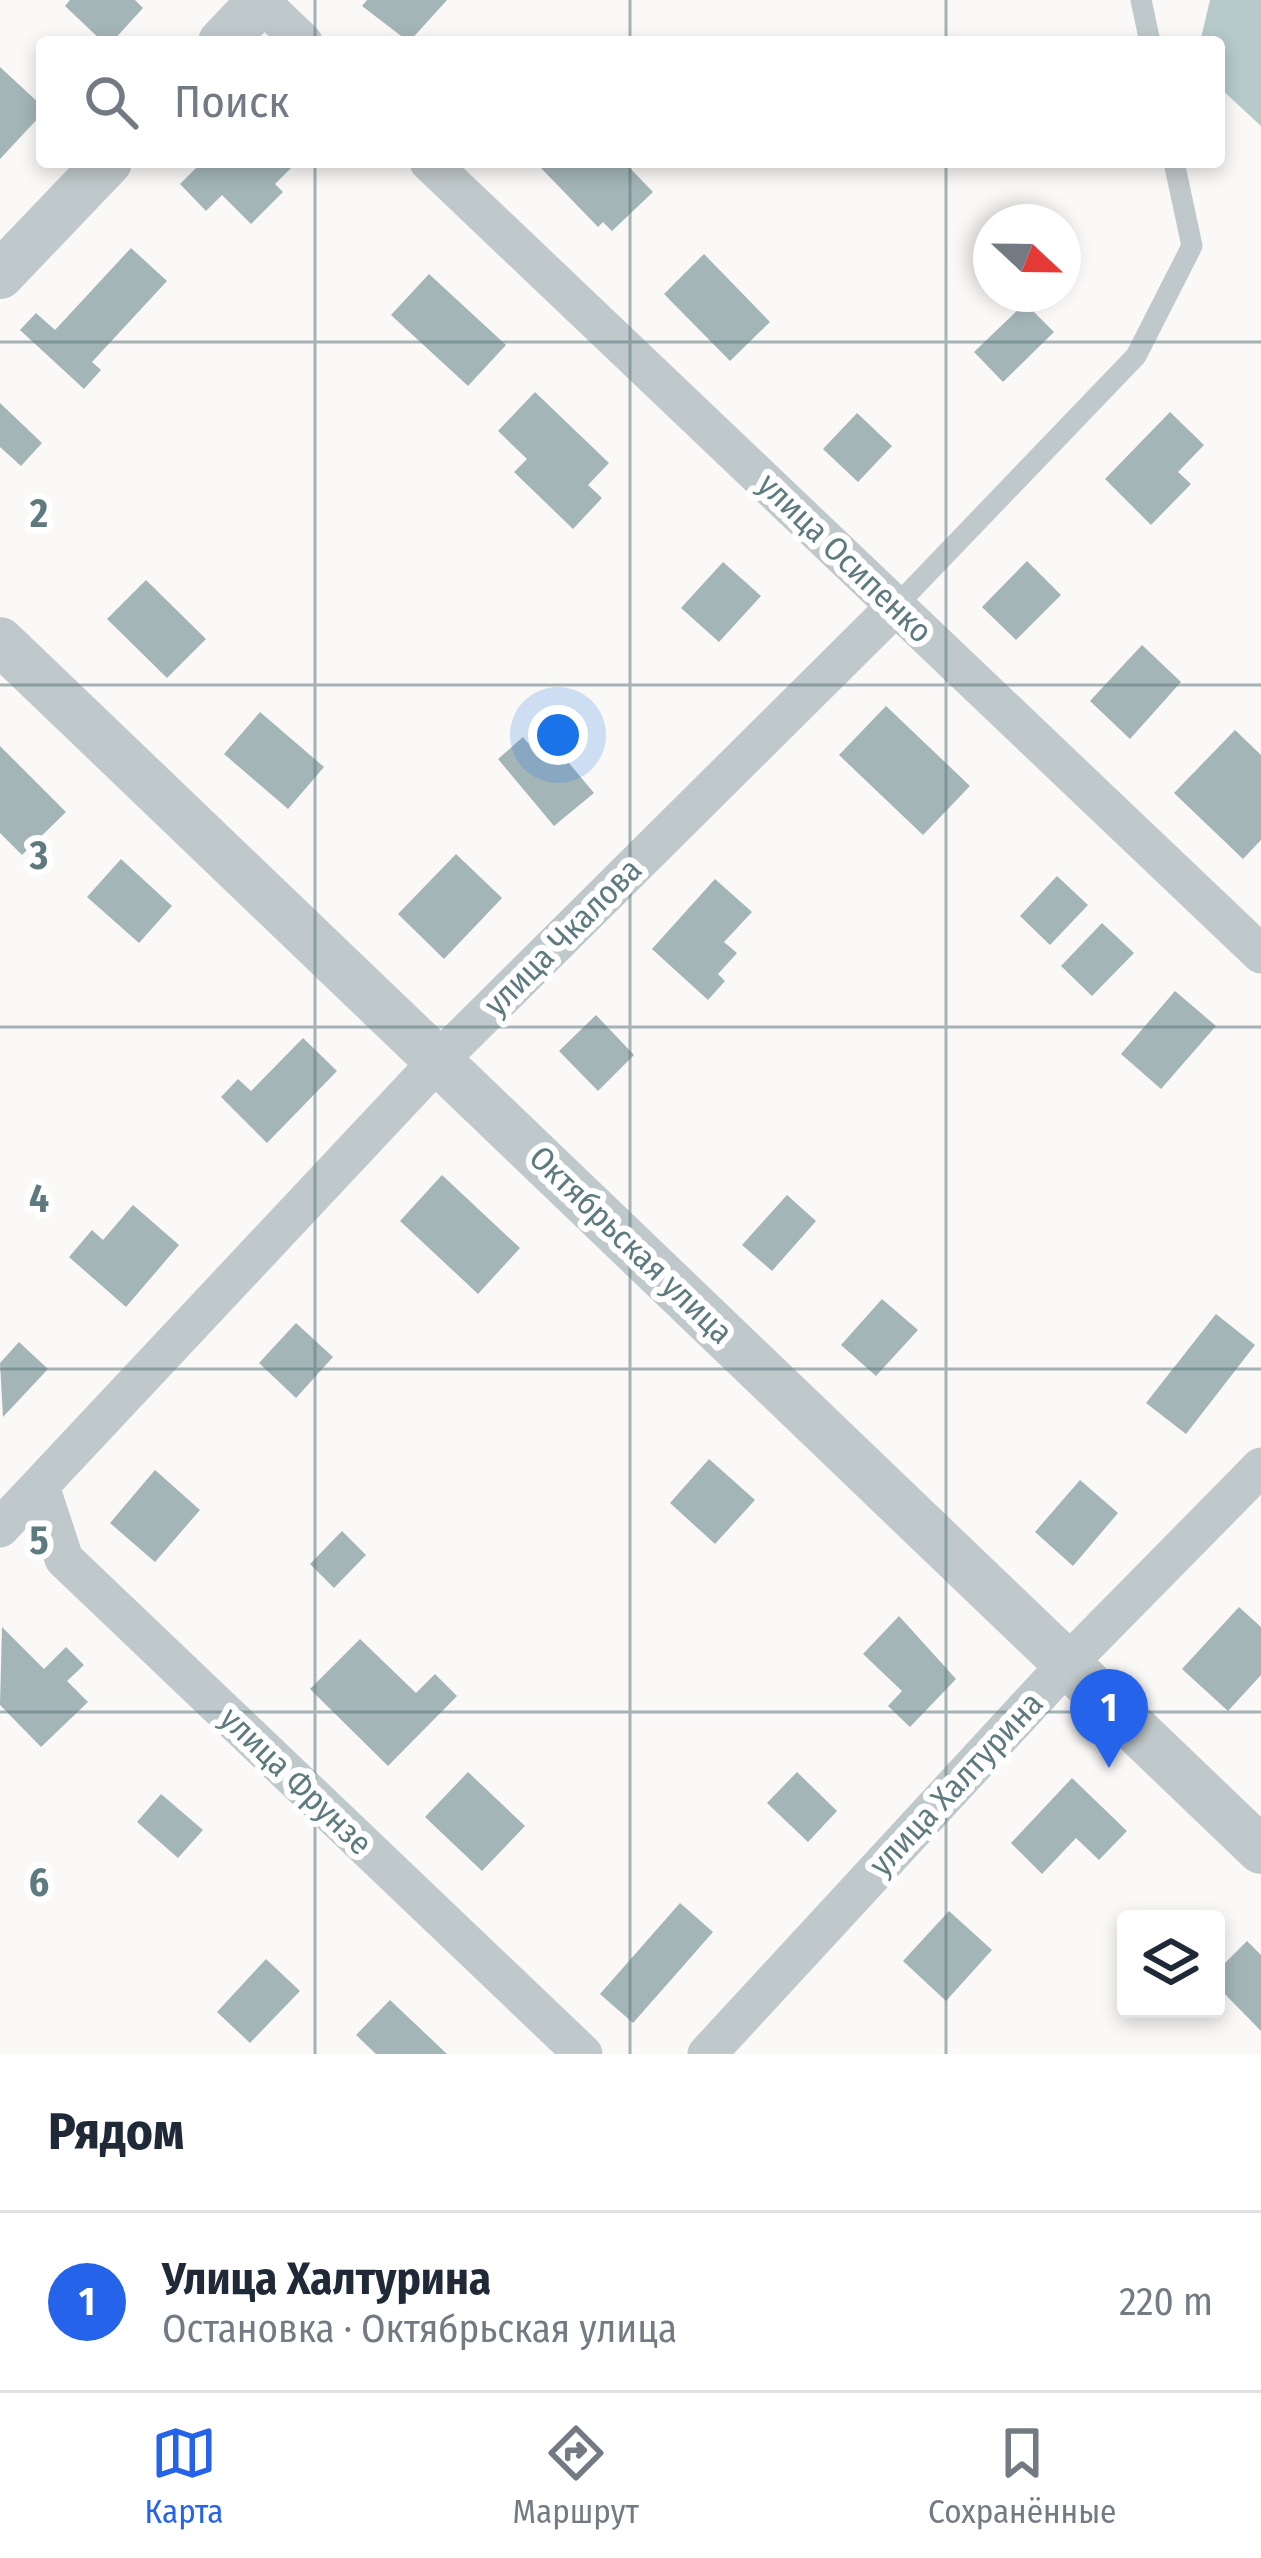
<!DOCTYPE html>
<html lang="ru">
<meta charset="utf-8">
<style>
body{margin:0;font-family:"Fira Sans Condensed",sans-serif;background:#f2f2f3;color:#1f2937}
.controls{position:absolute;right:36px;bottom:36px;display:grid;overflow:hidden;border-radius:12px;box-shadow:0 6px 18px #0003}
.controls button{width:108px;height:108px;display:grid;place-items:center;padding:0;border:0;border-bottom:3px solid #e0e1e3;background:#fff;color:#1f2937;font:60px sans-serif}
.compass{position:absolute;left:973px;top:204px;width:108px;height:108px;border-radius:50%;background:#fff;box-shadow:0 6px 18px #0003;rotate:112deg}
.you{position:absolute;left:558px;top:735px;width:42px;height:42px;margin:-30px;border:9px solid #fff;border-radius:50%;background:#1a73e8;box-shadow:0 0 0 18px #1a73e833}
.badge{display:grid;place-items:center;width:78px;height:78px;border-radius:50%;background:#2563eb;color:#fff;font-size:39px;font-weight:700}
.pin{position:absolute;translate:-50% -99px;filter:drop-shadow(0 3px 6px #0008)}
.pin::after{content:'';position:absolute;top:63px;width:42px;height:36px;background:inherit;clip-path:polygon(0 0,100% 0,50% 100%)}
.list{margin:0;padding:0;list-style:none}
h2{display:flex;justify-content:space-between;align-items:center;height:156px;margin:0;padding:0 48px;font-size:51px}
h2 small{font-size:39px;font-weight:400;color:#747a83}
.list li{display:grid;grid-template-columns:78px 1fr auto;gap:36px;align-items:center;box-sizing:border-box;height:180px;padding:0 48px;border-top:3px solid #e0e1e3}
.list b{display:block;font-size:45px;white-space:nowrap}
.list p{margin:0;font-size:39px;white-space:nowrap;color:#747a83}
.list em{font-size:39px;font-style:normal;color:#747a83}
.icon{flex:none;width:66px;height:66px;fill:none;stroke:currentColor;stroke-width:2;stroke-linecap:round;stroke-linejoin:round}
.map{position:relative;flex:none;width:1261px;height:2054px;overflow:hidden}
.search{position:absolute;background:#fff;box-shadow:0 6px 18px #0003;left:36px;right:36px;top:36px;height:132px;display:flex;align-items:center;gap:30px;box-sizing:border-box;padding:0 42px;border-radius:12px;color:#747a83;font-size:45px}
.sheet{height:336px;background:#fff}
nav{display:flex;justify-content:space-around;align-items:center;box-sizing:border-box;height:168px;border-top:3px solid #e0e1e3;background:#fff;font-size:33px;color:#747a83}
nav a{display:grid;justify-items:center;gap:6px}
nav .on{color:#2563eb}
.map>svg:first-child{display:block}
.water{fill:#b6cac9}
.building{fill:#a4b5b7}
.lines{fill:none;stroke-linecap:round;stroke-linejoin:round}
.service{stroke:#bfc8ca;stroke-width:21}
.minor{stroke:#bfc8ca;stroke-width:39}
.tertiary{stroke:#bfc8ca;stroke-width:48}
.grid{fill:none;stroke:#5e7a7f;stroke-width:3;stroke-opacity:0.55}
.labels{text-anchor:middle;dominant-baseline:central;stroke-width:12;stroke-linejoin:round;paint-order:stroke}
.street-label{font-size:33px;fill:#5e7a7f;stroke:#fff}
.grid-label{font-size:39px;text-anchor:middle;font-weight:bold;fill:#5e7a7f;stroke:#fff;stroke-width:12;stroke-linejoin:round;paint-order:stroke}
</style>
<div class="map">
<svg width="1261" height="2054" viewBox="0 0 1261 2054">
<rect width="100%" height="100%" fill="#faf9f7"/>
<path class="water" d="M1210 0H1261V126L1219 87V42H1200Z"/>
<g class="building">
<path d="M70 0H135L143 8 112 42H103L65 6Z"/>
<path d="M367 0H447L409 42 362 6Z"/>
<path d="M0 67 42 106V114L0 159Z"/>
<path d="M202 162H297L275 184 283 192 251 224 222 195 206 211 180 184Z"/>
<path d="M545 162H624L653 192 612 231 603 222 598 227 540 167Z"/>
<path d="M131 248 167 281 92 362 101 370 84 389 20 330 36 313 55 330Z"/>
<path d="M704 254 770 322 730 361 664 294Z"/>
<path d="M429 274 506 345 468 386 391 315Z"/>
<path d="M1025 303 1054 332 1003 382 974 352Z"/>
<path d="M535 392 609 463 588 485 602 498 573 529 514 472 527 459 498 431Z"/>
<path d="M0 403 42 443 21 466 0 447Z"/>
<path d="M1170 412 1204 445 1178 472 1191 484 1151 525 1105 479Z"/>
<path d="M857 413 892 446 858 482 823 449Z"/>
<path d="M1027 561 1061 595 1016 640 982 607Z"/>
<path d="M723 562 761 596 719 642 681 608Z"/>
<path d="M146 580 206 639 167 678 107 619Z"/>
<path d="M1142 645 1181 682 1130 739 1090 701Z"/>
<path d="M886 706 970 786 923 835 839 755Z"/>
<path d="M260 712 324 767 288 809 224 754Z"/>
<path d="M1235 730 1261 755V840L1243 859 1174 793Z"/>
<path d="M523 737 539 756 553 744 594 793 554 826 498 759Z"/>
<path d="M0 746 66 812 22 855 0 833Z"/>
<path d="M456 854 502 898 444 959 398 914Z"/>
<path d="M121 859 172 906 139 943 87 897Z"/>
<path d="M1057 876 1088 905 1050 945 1020 916Z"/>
<path d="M715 879 752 912 724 942 737 953 718 974 725 981 708 1000 652 949Z"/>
<path d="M1102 923 1134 953 1092 996 1061 966Z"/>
<path d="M1175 991 1216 1026 1161 1089 1121 1054Z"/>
<path d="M596 1015 634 1055 598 1091 559 1051Z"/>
<path d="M303 1038 337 1071 267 1143 221 1097 238 1079 251 1091Z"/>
<path d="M442 1175 520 1248 478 1294 400 1221Z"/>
<path d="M787 1195 816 1221 772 1271 742 1245Z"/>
<path d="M133 1205 179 1245 126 1307 69 1257 92 1230 103 1240Z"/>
<path d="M882 1299 918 1330 876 1376 841 1345Z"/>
<path d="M1216 1314 1255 1345 1186 1434 1146 1403Z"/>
<path d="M296 1323 333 1357 296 1398 259 1363Z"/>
<path d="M19 1342 48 1369 3 1417 0 1363Z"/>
<path d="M709 1459 755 1500 715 1544 670 1503Z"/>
<path d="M155 1470 200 1510 155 1562 110 1523Z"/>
<path d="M1080 1480 1118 1513 1073 1566 1035 1532Z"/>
<path d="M342 1531 366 1555 334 1588 310 1564Z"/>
<path d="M1239 1607 1261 1627V1675L1228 1711 1182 1669Z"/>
<path d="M899 1616 956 1679 910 1727 888 1706 902 1691 863 1654Z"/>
<path d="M2 1627 44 1669 66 1647 84 1665 67 1681 88 1702 41 1747 0 1705Z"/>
<path d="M360 1639 416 1693 435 1674 457 1696 388 1766 310 1689Z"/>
<path d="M468 1772 525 1826 482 1871 425 1817Z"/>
<path d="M797 1772 837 1811 808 1842 767 1803Z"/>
<path d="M1072 1778 1127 1831 1099 1860 1076 1838 1042 1874 1011 1843Z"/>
<path d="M161 1794 203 1830 178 1858 137 1822Z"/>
<path d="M680 1903 713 1932 633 2023 600 1994Z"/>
<path d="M949 1911 992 1950 946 2001 903 1961Z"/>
<path d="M1247 1941 1261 1955V2031L1216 1985V1972Z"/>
<path d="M266 1959 300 1991 250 2043 217 2012Z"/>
<path d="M390 2000 447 2054H376L356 2035Z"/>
</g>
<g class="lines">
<g class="service">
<path d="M1141 0 1150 42"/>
<path d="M896 606 1136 356 1192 246 1174 162"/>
</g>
<g class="minor">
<path d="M259 0 303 42"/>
<path d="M429 162 1261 954"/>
<path d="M41 1489 64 1559 583 2054"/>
<path d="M0 1528 439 1060 896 606"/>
<path d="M707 2054 1067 1664 1261 1467"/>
</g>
<g class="tertiary">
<path d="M222 42 262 0"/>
<path d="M0 275 108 162"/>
<path d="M0 641 1261 1850"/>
</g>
</g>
<path class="grid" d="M315 0V42M630 0V42M946 0V42M315 162V2054M630 162V2054M946 162V2054M0 342H1261M0 685H1261M0 1027H1261M0 1369H1261M0 1712H1261"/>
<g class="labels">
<g class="street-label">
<text transform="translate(845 558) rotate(44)">улица Осипенко</text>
<text transform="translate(563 937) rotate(-45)">улица Чкалова</text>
<text transform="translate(631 1245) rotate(44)">Октябрьская улица</text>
<text transform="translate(296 1781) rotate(44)">улица Фрунзе</text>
<text transform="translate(956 1784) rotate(-47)">улица Халтурина</text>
</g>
</g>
<g class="grid-label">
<text x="39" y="527">2</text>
<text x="39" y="869">3</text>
<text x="39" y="1212">4</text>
<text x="39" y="1554">5</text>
<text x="39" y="1896">6</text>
</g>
</svg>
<div class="controls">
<button><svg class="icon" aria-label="layers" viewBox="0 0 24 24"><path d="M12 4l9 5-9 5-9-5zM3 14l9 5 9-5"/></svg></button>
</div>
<svg class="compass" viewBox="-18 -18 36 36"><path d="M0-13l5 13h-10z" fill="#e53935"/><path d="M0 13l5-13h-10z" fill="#747a83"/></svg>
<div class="you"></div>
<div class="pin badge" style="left:1109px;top:1768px">1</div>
<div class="search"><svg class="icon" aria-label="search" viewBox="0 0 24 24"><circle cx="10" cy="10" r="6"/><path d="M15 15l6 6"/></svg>Поиск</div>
</div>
<section class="sheet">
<h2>Рядом<small></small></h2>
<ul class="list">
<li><span class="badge">1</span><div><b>Улица Халтурина</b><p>Остановка · Октябрьская улица</p></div><em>220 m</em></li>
</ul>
</section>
<nav>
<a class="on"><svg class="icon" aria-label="map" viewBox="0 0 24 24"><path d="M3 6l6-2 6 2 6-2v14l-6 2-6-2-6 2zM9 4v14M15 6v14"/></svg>Карта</a>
<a><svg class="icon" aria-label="directions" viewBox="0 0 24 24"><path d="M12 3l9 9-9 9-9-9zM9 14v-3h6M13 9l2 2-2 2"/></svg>Маршрут</a>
<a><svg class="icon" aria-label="saved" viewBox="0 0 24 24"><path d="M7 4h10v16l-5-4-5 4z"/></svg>Сохранённые</a>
</nav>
